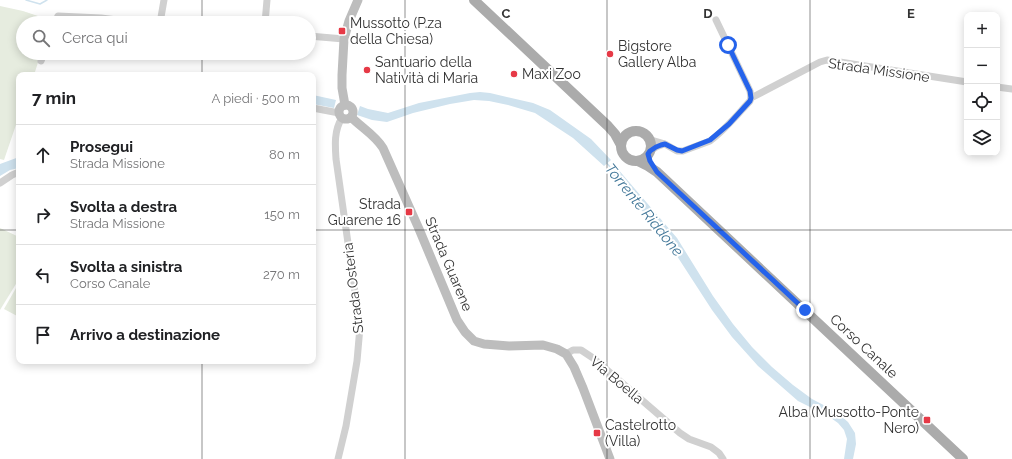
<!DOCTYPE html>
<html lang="it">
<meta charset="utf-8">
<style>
body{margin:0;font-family:Raleway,sans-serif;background:#f2f2f2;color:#202124}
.controls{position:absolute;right:12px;top:12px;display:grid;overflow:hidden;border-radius:8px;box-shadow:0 2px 10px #0003}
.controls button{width:36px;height:36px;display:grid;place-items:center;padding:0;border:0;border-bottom:1px solid #e0e0e0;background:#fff;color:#202124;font:20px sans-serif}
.stop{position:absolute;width:12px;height:12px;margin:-9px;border:3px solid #2563eb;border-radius:50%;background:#fff}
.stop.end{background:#2563eb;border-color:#fff;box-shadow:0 1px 4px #0008}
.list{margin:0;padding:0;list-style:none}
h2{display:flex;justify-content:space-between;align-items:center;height:52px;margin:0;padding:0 16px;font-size:17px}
h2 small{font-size:13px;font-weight:400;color:#757577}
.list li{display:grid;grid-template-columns:26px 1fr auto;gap:12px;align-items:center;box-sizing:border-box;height:60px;padding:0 16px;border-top:1px solid #e0e0e0}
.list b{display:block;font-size:15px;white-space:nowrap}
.list p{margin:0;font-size:13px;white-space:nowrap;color:#757577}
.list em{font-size:13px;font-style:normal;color:#757577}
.icon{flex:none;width:22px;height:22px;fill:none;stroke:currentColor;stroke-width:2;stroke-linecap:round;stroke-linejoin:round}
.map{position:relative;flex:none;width:1012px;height:459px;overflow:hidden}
.search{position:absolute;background:#fff;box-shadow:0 2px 10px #0003;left:16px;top:16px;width:300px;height:44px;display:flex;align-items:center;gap:10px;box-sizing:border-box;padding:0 14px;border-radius:22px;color:#757577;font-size:15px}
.panel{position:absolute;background:#fff;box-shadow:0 2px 10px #0003;left:16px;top:72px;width:300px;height:292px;border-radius:8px}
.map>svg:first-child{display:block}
.green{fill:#e6ecdf}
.water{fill:#cfe2ee}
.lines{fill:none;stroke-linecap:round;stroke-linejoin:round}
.stream{stroke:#cfe2ee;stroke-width:1.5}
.street{stroke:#d0d0d0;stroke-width:7}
.secondary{stroke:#bdbdbd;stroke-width:9}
.primary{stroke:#ababab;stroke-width:10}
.route{stroke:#2563eb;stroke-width:5}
.grid{fill:none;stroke:#333;stroke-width:1;stroke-opacity:0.55}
.poi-dot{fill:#e63946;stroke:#fff;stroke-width:1.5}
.labels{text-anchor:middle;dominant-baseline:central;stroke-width:4;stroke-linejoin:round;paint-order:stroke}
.poi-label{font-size:14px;fill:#333;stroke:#fff;text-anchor:start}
.street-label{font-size:14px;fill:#333;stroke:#fff}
.water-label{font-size:15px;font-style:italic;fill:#3f7597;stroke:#fff}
.grid-label{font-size:13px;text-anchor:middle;font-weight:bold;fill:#333;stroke:#fff;stroke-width:4;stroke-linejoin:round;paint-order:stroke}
</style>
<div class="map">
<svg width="1012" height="459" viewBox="0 0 1012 459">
<rect width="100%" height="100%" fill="#fff"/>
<g class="green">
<path d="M0 6 23 11 53 21 52 23H23V53H41L34 75H19V116L4 160 0 159Z"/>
<path d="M0 228 19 237V279L0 310Z"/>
<path d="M16 288 19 290V317L4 309Z"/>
</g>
<g class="water">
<path d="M480 92 490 93 533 103 550 110 591 139 611 160 604 166 573 138 535 113 508 105 489 101 474 100 450 104 413 113 387 122 372 120 357 115 360 106 368 109 388 113 419 103 470 93Z"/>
<path d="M313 95 336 100 334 108 313 104Z"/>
<path d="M19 157V168L10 170 0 176V164Z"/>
<path d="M617 168 677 238 713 296 733 324 752 347 772 367 793 385 812 399 835 411 848 422 855 433 856 444 853 459H844L847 439 844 430 838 423 828 416 798 401 758 366 732 337 712 310 664 236 610 174Z"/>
</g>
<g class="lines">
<g class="stream">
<path d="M26 0 40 4 47 0"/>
<path d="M606 162 614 172"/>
</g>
<g class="street">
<path d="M55 23 58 16 101 18 141 23"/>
<path d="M160 23 164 0"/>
<path d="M265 23 267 0"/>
<path d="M309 36 344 39"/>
<path d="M41 61 44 53"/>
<path d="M997 87 1012 89"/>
<path d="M751 98 820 62 827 60 967 82"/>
<path d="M313 108 339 113"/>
<path d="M648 139 665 144 677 151H683L710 141C725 130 737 115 750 101L751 98 750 91 716 20"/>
<path d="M650 151 656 147 664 144"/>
<path d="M0 183 12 175 19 172"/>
<path d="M566 354 573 350H581L593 358 680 433 689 439 711 447 719 453 723 459"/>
<path d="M338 459 346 426 357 361 360 327 336 159C335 145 334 130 342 118"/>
</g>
<g class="secondary">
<path d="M345 105 342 88V75L344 39 349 21 358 0"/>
<circle cx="346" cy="112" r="7"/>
<path d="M351 117C362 128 375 135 383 148L419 229 457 320 465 332 474 341 484 344 509 346 543 345 557 349 566 354 574 367 583 388 610 459"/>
</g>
<g class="primary">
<path d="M474 0 608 126 615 134 621 145"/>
<circle cx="636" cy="146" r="15"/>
<path d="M638 161 648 166 657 172 963 459"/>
</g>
</g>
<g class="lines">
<path class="route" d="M728 45 750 91 751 98 750 101 729 124 710 140 682 151 677 150 665 144 661 145 656 147 650 151 648 154 650 161 657 172 805 310"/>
</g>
<path class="grid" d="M202 0V23M405 0V459M607 0V459M810 0V459M202 53V75M0 230H19M313 230H1012M202 361V459"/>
<g class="poi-dot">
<rect x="338" y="27" width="8" height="8" rx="2"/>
<circle cx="610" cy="54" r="4"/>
<circle cx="367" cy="70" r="4"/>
<circle cx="514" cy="74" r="4"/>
<rect x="405" y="208" width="8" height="8" rx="2"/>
<rect x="923" y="416" width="8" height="8" rx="2"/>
<rect x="593" y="429" width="8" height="8" rx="2"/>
</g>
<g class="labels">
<g class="poi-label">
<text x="350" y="23">Mussotto (P.za<tspan x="350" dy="16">della Chiesa)</tspan></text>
<text x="618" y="46">Bigstore<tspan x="618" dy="16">Gallery Alba</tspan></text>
<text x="375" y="62">Santuario della<tspan x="375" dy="16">Natività di Maria</tspan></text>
<text x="522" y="74">Maxi Zoo</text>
<text x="401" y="204" text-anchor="end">Strada<tspan x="401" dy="16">Guarene 16</tspan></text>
<text x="919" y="412" text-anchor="end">Alba (Mussotto-Ponte<tspan x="919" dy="16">Nero)</tspan></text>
<text x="605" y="425">Castelrotto<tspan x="605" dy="16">(Villa)</tspan></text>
</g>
<g class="street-label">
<text transform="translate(879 70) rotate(8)">Strada Missione</text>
<text transform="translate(449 264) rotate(67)">Strada Guarene</text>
<text transform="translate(353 288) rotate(-97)">Strada Osteria</text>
<text transform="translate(864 346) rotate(43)">Corso Canale</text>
<text transform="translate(617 380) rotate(40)">Via Boella</text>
</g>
<g class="water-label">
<text transform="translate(644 210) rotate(51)">Torrente Riddone</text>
</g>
</g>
<g class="grid-label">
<text x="506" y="18">C</text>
<text x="708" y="18">D</text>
<text x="911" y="18">E</text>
</g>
</svg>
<div class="controls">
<button>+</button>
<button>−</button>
<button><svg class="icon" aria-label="locate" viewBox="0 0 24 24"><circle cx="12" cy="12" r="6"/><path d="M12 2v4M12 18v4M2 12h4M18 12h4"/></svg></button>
<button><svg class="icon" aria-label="layers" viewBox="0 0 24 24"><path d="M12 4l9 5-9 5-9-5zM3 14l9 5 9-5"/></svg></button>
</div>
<div class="stop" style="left:728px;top:45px"></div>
<div class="stop end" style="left:805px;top:310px"></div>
<div class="search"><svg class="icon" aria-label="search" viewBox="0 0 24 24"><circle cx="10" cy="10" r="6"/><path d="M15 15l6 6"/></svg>Cerca qui</div>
<section class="panel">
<h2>7 min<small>A piedi · 500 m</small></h2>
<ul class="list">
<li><svg class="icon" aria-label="ahead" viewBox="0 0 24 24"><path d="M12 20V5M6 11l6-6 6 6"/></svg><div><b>Prosegui</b><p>Strada Missione</p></div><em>80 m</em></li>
<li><svg class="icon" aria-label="right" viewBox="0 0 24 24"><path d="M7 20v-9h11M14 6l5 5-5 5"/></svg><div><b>Svolta a destra</b><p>Strada Missione</p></div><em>150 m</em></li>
<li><svg class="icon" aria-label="left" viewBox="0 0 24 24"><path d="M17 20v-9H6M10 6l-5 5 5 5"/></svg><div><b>Svolta a sinistra</b><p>Corso Canale</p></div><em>270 m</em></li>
<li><svg class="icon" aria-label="arrive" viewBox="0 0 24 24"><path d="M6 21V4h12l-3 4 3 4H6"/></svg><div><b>Arrivo a destinazione</b></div></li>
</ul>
</section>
</div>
